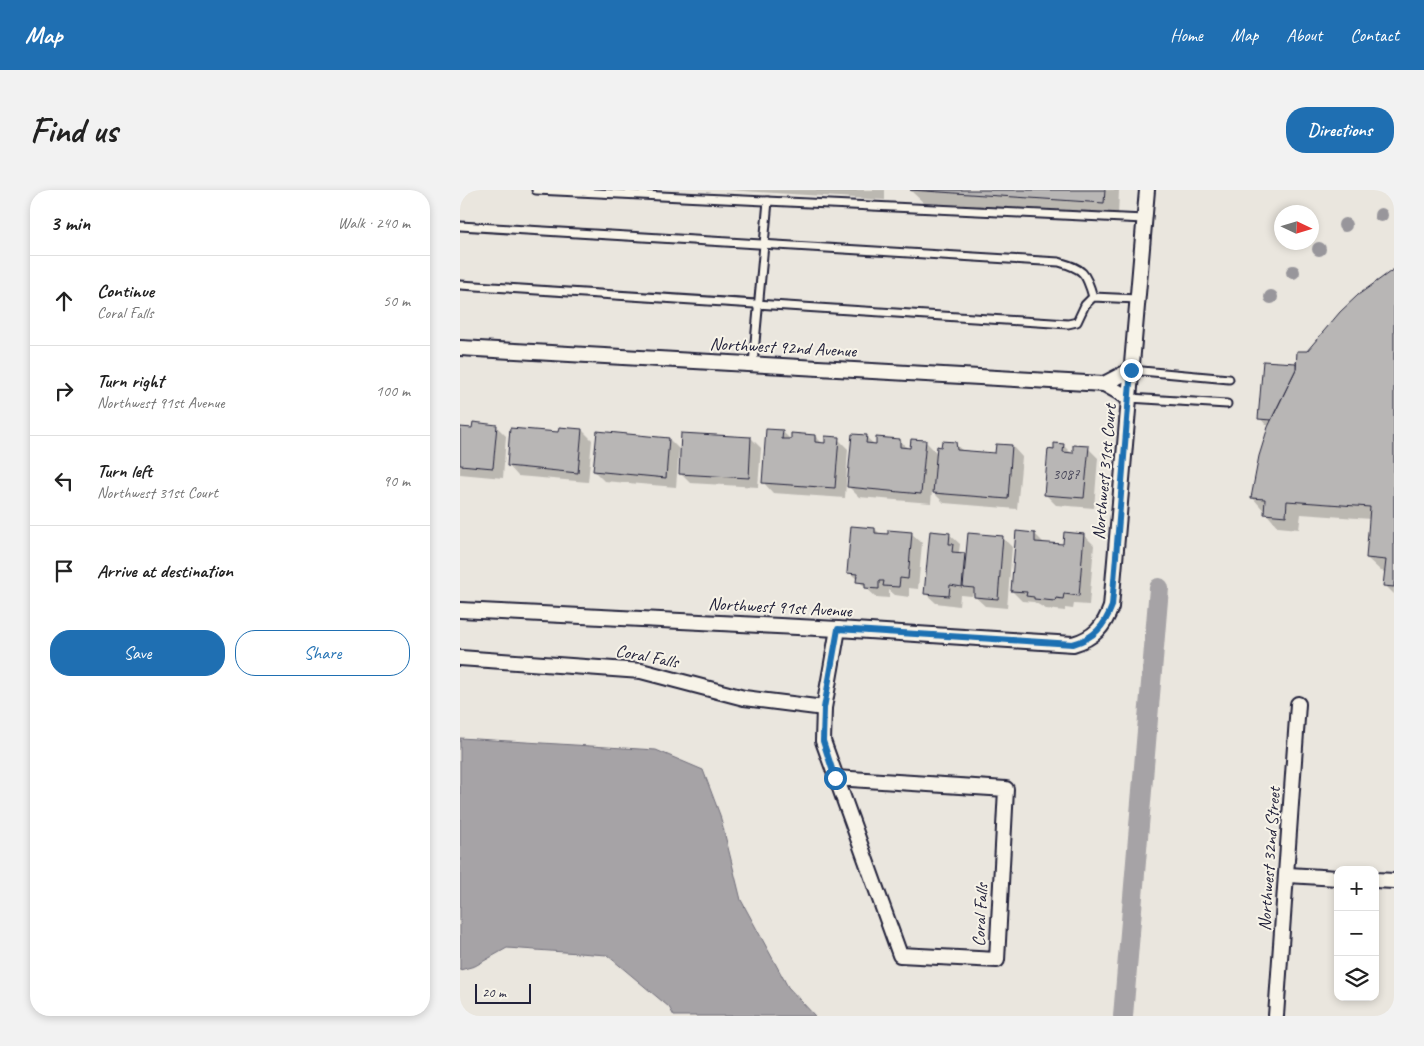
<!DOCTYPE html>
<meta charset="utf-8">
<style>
body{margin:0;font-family:Caveat,sans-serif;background:#f2f2f2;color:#222}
.controls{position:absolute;right:15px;bottom:15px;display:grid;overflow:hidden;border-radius:10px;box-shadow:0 2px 8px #0003}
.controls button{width:45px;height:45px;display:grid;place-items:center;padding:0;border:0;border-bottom:1px solid #e0e0e0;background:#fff;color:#222;font:25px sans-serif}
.compass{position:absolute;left:814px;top:15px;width:45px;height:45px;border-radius:50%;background:#fff;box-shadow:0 2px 8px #0003;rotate:94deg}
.scale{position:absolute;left:15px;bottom:12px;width:56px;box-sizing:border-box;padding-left:5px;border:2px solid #22223b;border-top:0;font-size:14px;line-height:18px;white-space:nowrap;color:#22223b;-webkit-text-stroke:4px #f7f3e8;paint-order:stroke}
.stop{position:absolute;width:15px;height:15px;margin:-11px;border:4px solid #1f6fb2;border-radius:50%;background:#fff}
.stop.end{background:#1f6fb2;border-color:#fff;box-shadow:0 1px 5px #0008}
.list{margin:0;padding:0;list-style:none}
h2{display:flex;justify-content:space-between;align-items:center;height:65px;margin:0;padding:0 20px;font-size:21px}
h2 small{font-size:16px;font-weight:400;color:#767676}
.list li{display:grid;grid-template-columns:32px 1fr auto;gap:15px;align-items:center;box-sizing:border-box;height:90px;padding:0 20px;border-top:1px solid #e0e0e0}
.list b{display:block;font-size:19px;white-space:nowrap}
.list p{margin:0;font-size:16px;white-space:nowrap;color:#767676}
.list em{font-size:16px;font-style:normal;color:#767676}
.actions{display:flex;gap:10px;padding:15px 20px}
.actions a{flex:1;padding:11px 0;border:1px solid #1f6fb2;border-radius:20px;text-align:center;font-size:18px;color:#1f6fb2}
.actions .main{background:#1f6fb2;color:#fff}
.icon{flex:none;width:28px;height:28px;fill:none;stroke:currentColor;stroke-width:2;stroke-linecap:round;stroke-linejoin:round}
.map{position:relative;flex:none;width:934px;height:826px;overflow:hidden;border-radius:20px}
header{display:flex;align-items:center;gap:30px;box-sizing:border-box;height:70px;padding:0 25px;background:#1f6fb2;color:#fff}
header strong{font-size:24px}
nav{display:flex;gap:28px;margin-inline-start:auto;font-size:18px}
.intro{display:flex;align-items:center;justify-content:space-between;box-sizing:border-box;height:120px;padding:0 30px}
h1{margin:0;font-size:35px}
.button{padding:12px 22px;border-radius:20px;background:#1f6fb2;color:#fff;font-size:18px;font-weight:700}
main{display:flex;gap:30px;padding:0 30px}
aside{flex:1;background:#fff;border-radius:20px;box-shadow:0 2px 8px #0003}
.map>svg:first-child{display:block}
.water{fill:#a6a3a6;stroke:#716f7b}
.shadow{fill:#0003}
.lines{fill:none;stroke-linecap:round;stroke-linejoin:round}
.canal{stroke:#a6a3a6;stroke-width:20}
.building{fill:#b8b6b5;stroke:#22223b}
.lane-casing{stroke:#22223b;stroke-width:11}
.street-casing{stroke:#22223b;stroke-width:18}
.lane{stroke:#f7f3e8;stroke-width:7}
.street{stroke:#f7f3e8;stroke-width:14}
.tree{fill:#98969b}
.route{stroke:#1f6fb2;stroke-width:6}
.labels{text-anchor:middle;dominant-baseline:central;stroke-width:4;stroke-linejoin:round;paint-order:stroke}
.number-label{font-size:15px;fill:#48475a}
.street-label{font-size:18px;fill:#22223b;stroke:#f7f3e8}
</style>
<header>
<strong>Map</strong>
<nav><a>Home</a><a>Map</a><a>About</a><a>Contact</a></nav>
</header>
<div class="intro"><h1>Find us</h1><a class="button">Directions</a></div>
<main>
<aside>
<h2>3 min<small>Walk · 240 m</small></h2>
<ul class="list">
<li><svg class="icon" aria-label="ahead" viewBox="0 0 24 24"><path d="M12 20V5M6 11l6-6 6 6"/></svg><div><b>Continue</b><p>Coral Falls</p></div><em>50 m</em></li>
<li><svg class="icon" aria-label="right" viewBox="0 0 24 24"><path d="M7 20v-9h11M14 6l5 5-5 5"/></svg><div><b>Turn right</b><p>Northwest 91st Avenue</p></div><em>100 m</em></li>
<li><svg class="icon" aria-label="left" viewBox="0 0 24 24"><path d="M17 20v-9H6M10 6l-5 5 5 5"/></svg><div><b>Turn left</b><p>Northwest 31st Court</p></div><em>90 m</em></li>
<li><svg class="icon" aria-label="arrive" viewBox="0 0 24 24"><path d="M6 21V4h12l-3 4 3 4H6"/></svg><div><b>Arrive at destination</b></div></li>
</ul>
<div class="actions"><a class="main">Save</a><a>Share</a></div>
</aside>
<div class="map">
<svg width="934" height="826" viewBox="0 0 934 826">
<rect width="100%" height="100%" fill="#eae6de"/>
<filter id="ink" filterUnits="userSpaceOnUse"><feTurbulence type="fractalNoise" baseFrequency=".02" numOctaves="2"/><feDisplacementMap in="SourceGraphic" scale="10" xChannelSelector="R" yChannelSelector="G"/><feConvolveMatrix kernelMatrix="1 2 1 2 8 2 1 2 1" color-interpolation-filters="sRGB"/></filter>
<g filter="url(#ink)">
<path class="water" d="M0 548 196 560 243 580 260 625 281 710 328 797 355 826H214L209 817 147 765 47 758 15 776 0 780Z"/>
<g class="shadow">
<path d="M268 0H425V10Z"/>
<path d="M659 0 658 26 465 14 451 1Z"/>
<path d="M934 82V404L925 395 926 382 921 381 907 368 911 329 841 324 839 339 818 337 793 308 811 235H806L800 228 804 172 838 174 847 162Z"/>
<path d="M36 236 46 246 43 288 0 284V238L14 239Z"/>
<path d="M122 240 132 250 128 292 58 286 48 275Z"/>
<path d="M322 241 332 251 355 246 363 254 378 249 388 259 385 308 313 303 303 292Z"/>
<path d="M406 247 415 255 440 250 448 259 466 252 477 263 482 258 495 254 504 262 536 265 552 256 562 267 557 319 484 313 472 301 471 313 399 307 389 297Z"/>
<path d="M291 248 301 258 298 297 230 293 220 283Z"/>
<path d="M209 249 219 259 216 297 144 291 134 281Z"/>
<path d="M603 255 612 264 628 258 638 268 634 318 596 315 585 304 595 261Z"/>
<path d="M415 339 421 345 451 343 462 353 458 399 449 398V407L435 405 429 400V408L416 407 389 382Z"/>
<path d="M489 344 500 354 499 362 507 367 542 347 552 357 547 418 525 416 512 404V406L500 405 499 416 476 413 465 403Z"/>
<path d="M575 344 585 354 604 355 624 345 634 355 629 415 614 414 613 419 605 418V421L586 419 574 412 562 411 552 401Z"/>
</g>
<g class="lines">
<path class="canal" d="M663 826 699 398"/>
</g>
<g class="building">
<path d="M450 0H645L644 13Z"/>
<path d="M934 79V397L923 396 926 370 906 368 910 317 827 311 826 326 804 324 805 309 791 308 799 266 808 237 836 179 837 161H847L880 122 898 105Z"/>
<path d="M803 171 836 173V179L811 230 798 229Z"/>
<path d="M13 232 37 235 33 278 0 275V237L12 238Z"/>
<path d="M99 237 122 239 118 283 47 276 50 238 98 242Z"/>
<path d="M306 239 323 240 322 249H331V243L355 245V252L365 253V246L379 247 375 298 302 293Z"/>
<path d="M137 241 209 248 206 288 133 281Z"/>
<path d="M221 243 291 247 289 288 219 284Z"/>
<path d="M392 244 407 245 406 253 416 254V247L440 249V257L450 258 451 249 466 250 461 304 387 297Z"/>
<path d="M482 251 496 252 497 260 535 263 536 254 552 255 548 309 473 303 477 256 481 257Z"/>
<path d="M594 253 604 254 603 262 613 263V255L629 256 624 308 584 305 588 259 594 260Z"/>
<path d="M391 336 415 338V343L428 344V340L452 342 448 389 440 388 439 397 423 396 424 391H419V399L405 398V393L396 392 397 384 387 383Z"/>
<path d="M470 341 490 343 489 354H493L492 362 505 363 502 397 490 395 489 406 464 404Z"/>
<path d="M556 341 575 343V352L603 354 604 342 624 344 619 406 604 404 603 409 596 408 595 411 574 409V407L566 406 567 402 551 401Z"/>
<path d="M508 343 543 346 538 409 514 407V398L503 397Z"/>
</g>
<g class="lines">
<g class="lane-casing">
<g id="lane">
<path d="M76 0 684 29"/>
<path d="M0 36 599 72C623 79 626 82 633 107"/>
<path d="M0 95 608 134 617 132 625 115 633 107 677 109"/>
<path d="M293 174 308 11"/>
<path d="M671 180 769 189"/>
<path d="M669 208 767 214"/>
</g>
</g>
<g class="street-casing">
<g id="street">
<path d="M0 158 644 194 669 208"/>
<path d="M644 194 671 180"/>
<path d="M0 420 378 439 613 454C634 448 644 437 651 417L687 0"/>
<path d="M0 468 181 481 284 508 364 518"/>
<path d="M375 588 546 599 537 770 440 765 363 551 364 518 378 439"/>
<path d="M828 685 878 688"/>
<path d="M915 690 934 691"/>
<path d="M816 826 838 514"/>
</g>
</g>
<use href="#lane" class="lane"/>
<use href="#street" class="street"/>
</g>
<g class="tree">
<circle cx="921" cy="25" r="7"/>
<circle cx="885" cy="35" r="7"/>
<circle cx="859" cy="59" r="7"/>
<circle cx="833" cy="82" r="7"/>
<circle cx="811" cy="107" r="7"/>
</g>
</g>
<g class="lines" filter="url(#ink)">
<path class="route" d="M375 588 363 551 364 518 378 439 613 454C634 448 644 437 652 416L671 180"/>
</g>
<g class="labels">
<g class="number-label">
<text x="606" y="284">3087</text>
</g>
<g class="street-label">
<text transform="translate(323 157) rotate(3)">Northwest 92nd Avenue</text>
<text transform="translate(644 282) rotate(-85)">Northwest 31st Court</text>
<text transform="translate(320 417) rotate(3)">Northwest 91st Avenue</text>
<text transform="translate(187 466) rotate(11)">Coral Falls</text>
<text transform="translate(809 669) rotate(-86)">Northwest 32nd Street</text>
<text transform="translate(520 725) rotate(-87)">Coral Falls</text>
</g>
</g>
</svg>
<div class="controls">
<button>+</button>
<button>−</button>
<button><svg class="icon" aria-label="layers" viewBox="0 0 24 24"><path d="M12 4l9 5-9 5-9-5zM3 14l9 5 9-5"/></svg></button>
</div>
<svg class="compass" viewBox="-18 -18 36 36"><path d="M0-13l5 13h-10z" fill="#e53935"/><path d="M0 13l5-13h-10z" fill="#767676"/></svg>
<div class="scale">20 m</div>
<div class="stop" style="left:375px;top:588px"></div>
<div class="stop end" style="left:671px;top:180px"></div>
</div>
</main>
